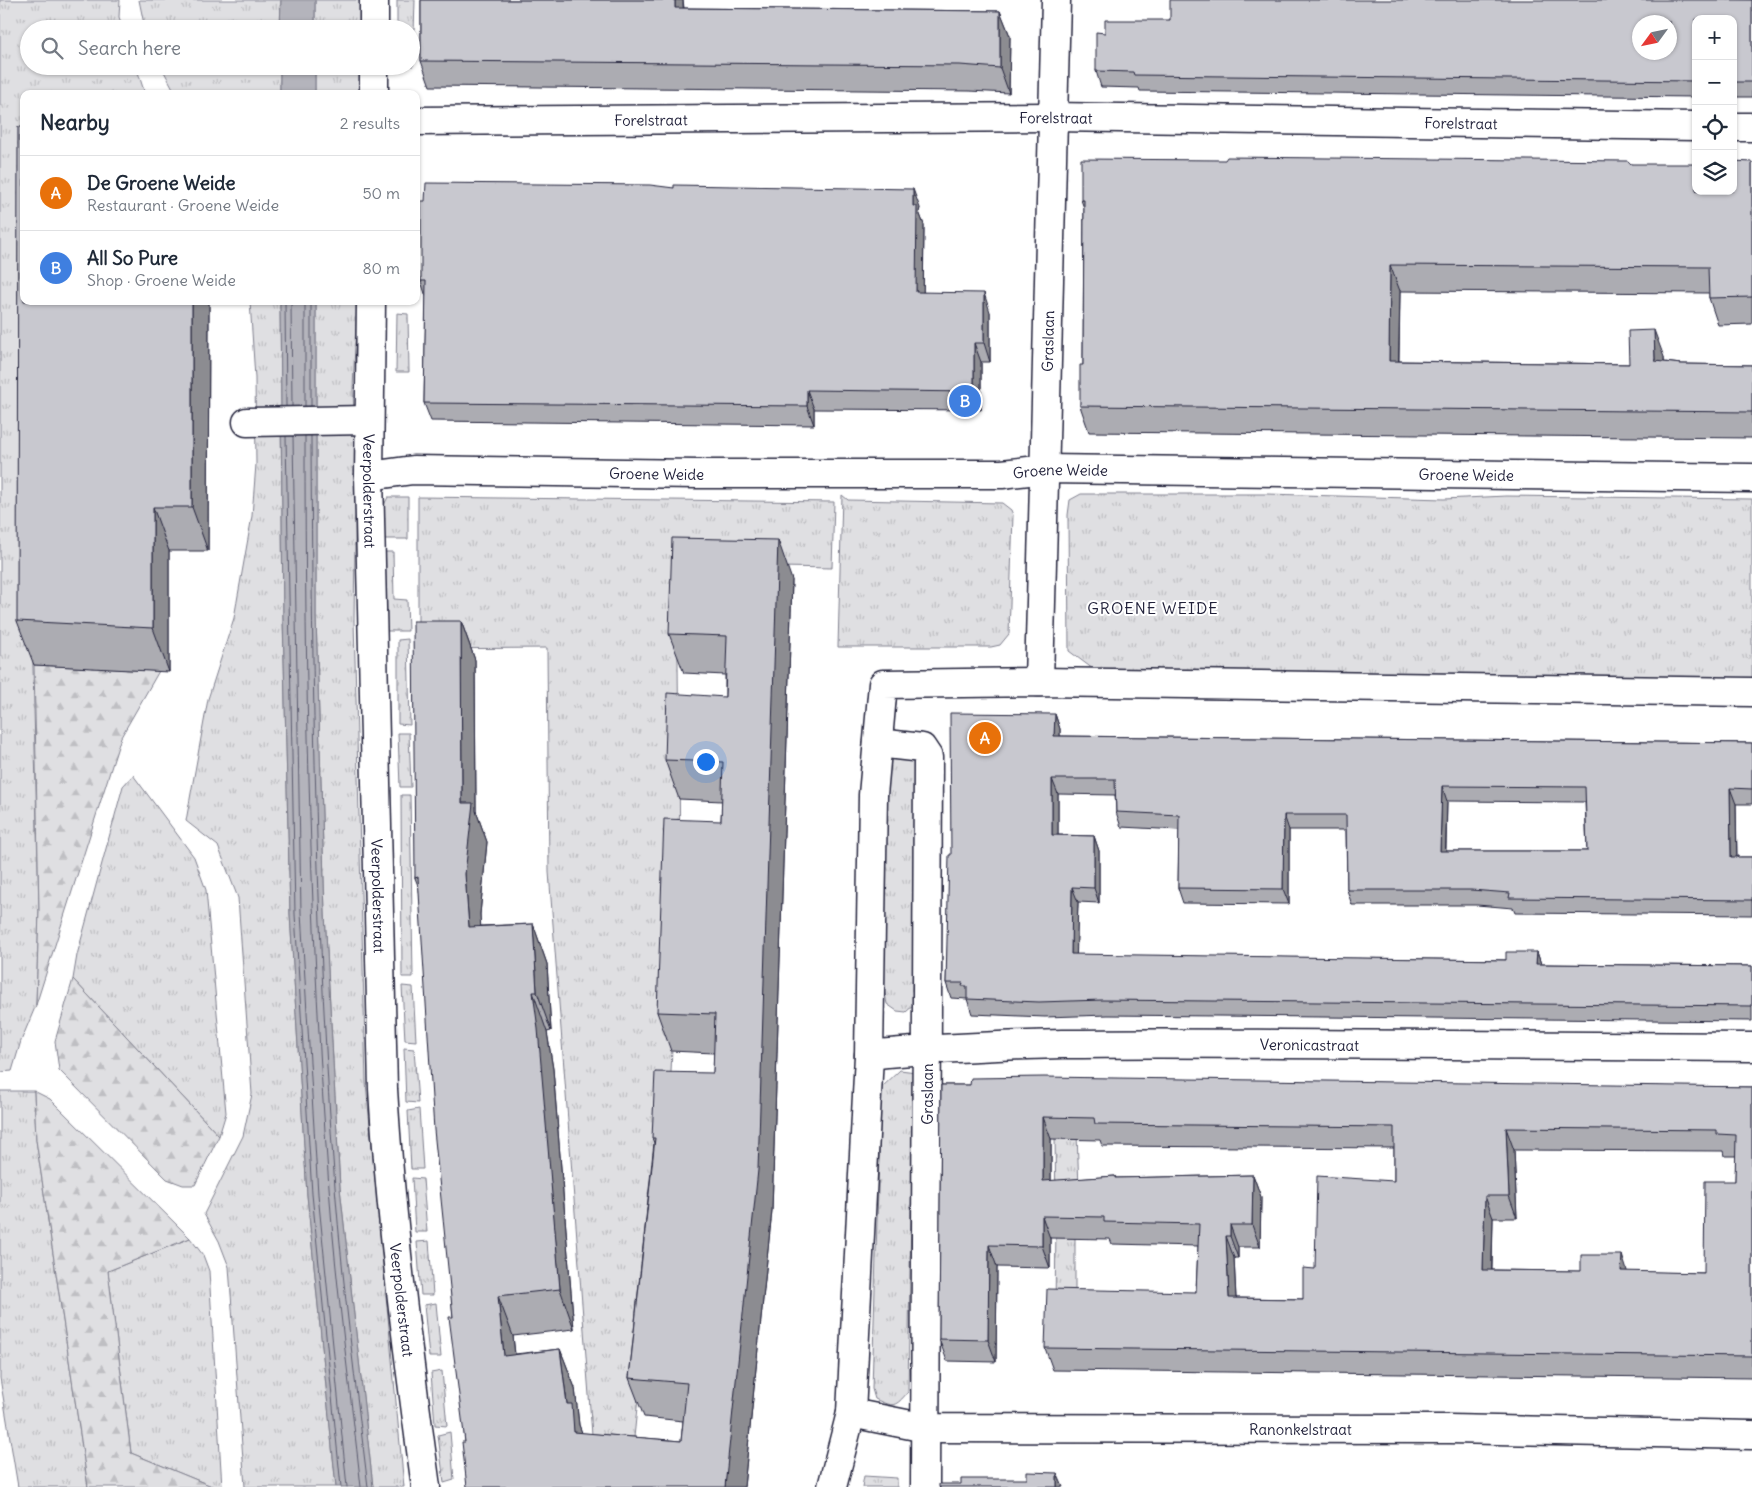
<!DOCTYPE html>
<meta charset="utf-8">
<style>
body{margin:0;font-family:Delius,sans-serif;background:#f6f6f7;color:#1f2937}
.controls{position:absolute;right:15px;top:15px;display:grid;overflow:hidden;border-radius:10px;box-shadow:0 1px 4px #0004}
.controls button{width:45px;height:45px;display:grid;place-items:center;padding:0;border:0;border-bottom:1px solid #e0e1e3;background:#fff;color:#1f2937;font:25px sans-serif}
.compass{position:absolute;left:1632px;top:15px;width:45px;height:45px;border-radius:50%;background:#fff;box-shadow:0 1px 4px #0004;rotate:237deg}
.you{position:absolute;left:705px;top:761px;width:18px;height:18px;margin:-12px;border:4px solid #fff;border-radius:50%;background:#1a73e8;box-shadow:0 0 0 8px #1a73e833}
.badge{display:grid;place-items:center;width:32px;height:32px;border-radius:50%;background:#2563eb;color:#fff;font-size:16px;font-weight:700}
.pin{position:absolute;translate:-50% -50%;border:2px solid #fff;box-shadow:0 1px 5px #0006}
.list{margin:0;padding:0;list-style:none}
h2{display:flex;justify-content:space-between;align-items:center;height:65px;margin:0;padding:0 20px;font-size:21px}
h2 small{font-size:16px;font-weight:400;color:#747a83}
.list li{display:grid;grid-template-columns:32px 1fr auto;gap:15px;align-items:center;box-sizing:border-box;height:75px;padding:0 20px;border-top:1px solid #e0e1e3}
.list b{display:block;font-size:19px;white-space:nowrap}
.list p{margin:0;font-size:16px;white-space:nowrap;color:#747a83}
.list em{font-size:16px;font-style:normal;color:#747a83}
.icon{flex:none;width:28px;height:28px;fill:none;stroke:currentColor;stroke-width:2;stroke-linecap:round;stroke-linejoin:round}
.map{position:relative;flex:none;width:1752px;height:1487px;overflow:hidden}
.search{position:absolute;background:#fff;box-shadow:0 1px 4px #0004;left:20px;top:20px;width:400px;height:55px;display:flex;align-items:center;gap:12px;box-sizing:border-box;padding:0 18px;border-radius:28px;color:#747a83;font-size:19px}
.panel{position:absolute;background:#fff;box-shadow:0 1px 4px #0004;left:20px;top:90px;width:400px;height:215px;border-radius:10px}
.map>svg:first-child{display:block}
.grass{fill:url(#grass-tufts);stroke:#80808e}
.forest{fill:url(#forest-firs);stroke:#80808e}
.water{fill:#b4b4bc;stroke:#7a7a88}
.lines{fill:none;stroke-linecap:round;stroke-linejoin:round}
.shore{stroke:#5c5c6f;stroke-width:1}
.minor-casing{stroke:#22223b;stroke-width:31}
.minor{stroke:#fff;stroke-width:28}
.wall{fill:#acacb2;stroke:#22223b;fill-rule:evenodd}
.shaded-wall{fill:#8c8c91;stroke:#22223b}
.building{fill:#c8c8cf;stroke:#22223b;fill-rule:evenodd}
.labels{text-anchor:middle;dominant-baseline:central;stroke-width:4;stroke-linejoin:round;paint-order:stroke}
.street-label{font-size:15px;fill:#22223b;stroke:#fff}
.neighbourhood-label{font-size:16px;letter-spacing:1px;fill:#22223b;stroke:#fff}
</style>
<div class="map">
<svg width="1752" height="1487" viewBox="0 0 1752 1487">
<defs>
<pattern id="grass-tufts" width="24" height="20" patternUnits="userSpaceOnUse" patternTransform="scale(1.25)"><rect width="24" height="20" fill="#dfdfe2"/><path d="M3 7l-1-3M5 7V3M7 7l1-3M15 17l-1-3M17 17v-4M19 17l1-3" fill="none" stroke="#bfbfc3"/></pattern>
<pattern id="forest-firs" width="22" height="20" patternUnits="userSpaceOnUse" patternTransform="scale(1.25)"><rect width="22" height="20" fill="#dfdfe2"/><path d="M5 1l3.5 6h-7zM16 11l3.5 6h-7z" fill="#bfbfc3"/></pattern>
</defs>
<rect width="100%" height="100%" fill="#fff"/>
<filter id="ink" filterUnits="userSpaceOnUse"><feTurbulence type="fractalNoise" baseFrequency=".02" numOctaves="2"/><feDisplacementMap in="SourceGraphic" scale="10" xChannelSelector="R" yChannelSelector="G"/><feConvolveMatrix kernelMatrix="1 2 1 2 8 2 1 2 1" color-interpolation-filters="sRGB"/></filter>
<g filter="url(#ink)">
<g class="grass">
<path d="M0 0H120L119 17 123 29H29V66H136L145 94H24V301L39 910 36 1005 21 1041 12 1071 0 1072Z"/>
<path d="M139 0H281L280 29H145Z"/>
<path d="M315 0H362L363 29H315Z"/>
<path d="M397 0H415L413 66H411V29H397Z"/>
<path d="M161 66H280V94H176Z"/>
<path d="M315 66H362L361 94H315Z"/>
<path d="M250 301H280L283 617 290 914 307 1195 336 1487H245L229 1267 219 1241 204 1214 243 1136 252 1094 238 898 218 846 186 821 208 699 234 618 252 516 256 464 255 378Z"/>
<path d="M316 301H357L353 389 356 470 354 621 366 1083 404 1487H373L340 1188 325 914 316 617Z"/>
<path d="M397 313 408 314 409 372H396Z"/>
<path d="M1081 494H1267L1444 499 1506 496 1752 499V678L1093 669 1069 651 1068 515 1070 500Z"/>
<path d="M842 495 848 500 1002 503 1011 510 1013 515 1009 634 1000 645 991 647H838Z"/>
<path d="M388 497H408V539H384L383 507Z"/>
<path d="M418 497 834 502 832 568 677 565 680 859 671 1072 629 1487H596L549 872 547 648 418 649Z"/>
<path d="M384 552H393L394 599 407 600 408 631H385Z"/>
<path d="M408 639 410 725 398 724V640Z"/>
<path d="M398 733H409L411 787H400Z"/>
<path d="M919 753 912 990 915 1004 906 1012 897 1011 887 1004 884 989 888 756Z"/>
<path d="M133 775 194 857 206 890 226 1113 219 1136 73 979 77 955 123 786Z"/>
<path d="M401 795H410L413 977H402Z"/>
<path d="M402 986 413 987 416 1041 405 1040Z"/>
<path d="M404 1048 414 1049 418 1103 406 1102Z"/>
<path d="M900 1070 916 1072 911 1211 908 1392C895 1407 894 1408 875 1399L872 1389 881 1088Z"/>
<path d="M0 1091H34L36 1140 88 1487H18L0 1378Z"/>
<path d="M419 1109 423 1169H411L408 1111Z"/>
<path d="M1055 1134H1077L1080 1215 1056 1216Z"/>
<path d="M412 1178 423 1179 427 1232H415Z"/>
<path d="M1056 1222H1075V1311H1055Z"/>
<path d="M190 1238 203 1255 209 1271 222 1487H214L131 1453 108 1271Z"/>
<path d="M429 1241 433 1295H421L417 1242Z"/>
<path d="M436 1303 441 1357H429L424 1305Z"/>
<path d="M442 1371 447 1426 435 1425 431 1373Z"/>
<path d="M450 1432 454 1480 444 1483 438 1435Z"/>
<path d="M864 1476 897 1478V1487H862Z"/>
</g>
<g class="forest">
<path d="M34 665 159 671 121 737 36 1005 39 910Z"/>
<path d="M73 979 219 1136 195 1185H183L167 1179 59 1070 55 1041Z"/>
<path d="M34 1091 50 1099 190 1238 108 1271 131 1453 214 1487H88L36 1140Z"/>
</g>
<g class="water">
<path d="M281 0H315V29H280Z"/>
<rect x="280" y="66" width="35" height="28"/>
<path d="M280 301H316V617L325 914 340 1188 373 1487H336L307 1195 290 914 283 617Z"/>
</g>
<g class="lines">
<g class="shore">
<path d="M285 301 286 406"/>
<path d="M291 301 292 406"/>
<path d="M305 301V406"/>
<path d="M311 301V406"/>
<path d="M286 436 295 914 312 1194 341 1487"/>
<path d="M293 436 301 913 318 1194 347 1487"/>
<path d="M305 436C305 686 310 937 329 1187 336 1287 350 1387 361 1487"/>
<path d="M311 436C312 686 316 937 335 1187 343 1287 356 1387 368 1487"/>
</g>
<g class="minor-casing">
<g id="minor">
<path d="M374 0V29"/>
<path d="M374 66V94"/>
<path id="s1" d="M416 121 1052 117 1696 126"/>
<path d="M1733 127H1752"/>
<path id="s2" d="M371 301 369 476 383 1089C391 1223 408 1355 426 1487"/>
<path d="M247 422 369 420"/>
<path id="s3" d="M369 476 413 470 697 474H1002L1046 469 1752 478"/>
<path id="s4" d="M1039 682 1056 0"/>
<path d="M878 743 922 748 928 757 925 1487"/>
<path id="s5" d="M869 1055C1006 1041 1144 1043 1282 1044 1438 1046 1595 1047 1752 1047"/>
<path id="s6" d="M851 1413 926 1428 1450 1429 1752 1435"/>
<path d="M832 1487 851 1413 869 1055 873 795 883 684 1039 682 1752 692"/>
</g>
</g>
<use href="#minor" class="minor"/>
</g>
<g class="wall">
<path d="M421 0H683L684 8 1000 11 1010 36 1009 93 969 91 430 86 421 61Z"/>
<path d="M1752 0V97H1733V19H1696V97L1140 91 1139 88 1101 87 1096 71 1105 33 1170 20Z"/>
<path d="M1752 162V324L1718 325 1709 298V293L1400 291 1399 361 1629 364 1664 357V362L1681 364 1752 365V438L1089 432 1080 406 1083 365 1084 208 1081 200 1631 164 1696 191Z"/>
<path d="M674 188 920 208 919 212 924 225 923 292 990 312V362H981V410L814 409V425L431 421 424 403 426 297 421 281Z"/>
<path d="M209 301 208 551H169V672L34 665 17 621Z"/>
<path d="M792 580 772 1210 744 1487 465 1442 453 1317 419 888 415 878 461 621 475 660 476 811 487 842 480 914V926L533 924 547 964 551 1031 547 1032 553 1069 574 1329 513 1336 515 1354 560 1349 575 1388 579 1425 582 1433 681 1441 683 1421 644 1417 629 1378 654 1143 652 1138 713 1073 714 1053 671 1051 657 1012 721 821 722 801 679 799 665 760 725 697V675L684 673 669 634Z"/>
<path d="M1055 714 1060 729V736L1752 743V804H1736L1737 857H1752V915L1515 913 1513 908 1477 905H1352L1347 890 1346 830H1289V904L1183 903 1178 888 1179 830 1121 827 1116 812 1115 795 1058 794V835L1094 836 1099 851V903L1078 902 1076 955 1506 960 1537 952 1541 964 1752 966V1021L1108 1015 1045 1017 972 1014 967 999 951 998 946 983 951 855ZM1447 801 1585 802 1587 851H1446Z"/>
<path d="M941 1085 1752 1087V1378L1053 1370 1045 1348 1196 1292 1198 1246 1112 1244 1110 1239 1050 1238V1268L997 1267 996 1362 947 1361 939 1339ZM1051 1139 1100 1140 1102 1146 1394 1148V1181L1315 1269 1303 1299 1236 1298 1234 1258H1238V1247H1260L1261 1197 1253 1175 1116 1178 1115 1176 1051 1181ZM1514 1150 1724 1151 1725 1156H1736L1735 1181 1704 1273 1492 1270 1493 1218H1517Z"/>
</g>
<g class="shaded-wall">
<path d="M675 0H683L684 33 675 8Z"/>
<path d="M1000 11 1010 36 1009 93 1000 68Z"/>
<path d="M913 189 920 208 919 212 924 225 923 311 916 292 913 206Z"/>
<path d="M1390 265 1400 291 1398 388 1389 361Z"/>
<path d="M984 293 990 312V362L984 343Z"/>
<path d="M192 301H209L208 551 192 507Z"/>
<path d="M1654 330 1664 357 1665 387 1655 361Z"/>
<path d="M974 343 981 362V410L974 392Z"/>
<path d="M807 390 814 409V425L807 406Z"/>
<path d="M153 507 169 551V672L153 628Z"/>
<path d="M778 540 792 580 772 1210 744 1487H725Z"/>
<path d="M461 621 475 660 476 811 487 842 480 914 483 966 469 927 465 874 462 803Z"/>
<path d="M1055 714 1060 729V752L1054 736Z"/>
<path d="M1052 779 1058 794V850L1052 835Z"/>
<path d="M1442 786 1447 801 1445 866 1440 851Z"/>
<path d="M1730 788 1736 804 1737 872 1731 857Z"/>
<path d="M1284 815 1289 830V904L1283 889Z"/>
<path d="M1094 836 1099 851V903L1094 888Z"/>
<path d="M1072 887 1078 902 1076 970 1071 954Z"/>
<path d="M533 924 547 964 551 1031 537 992Z"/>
<path d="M1537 952 1542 967 1536 964Z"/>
<path d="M533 992 547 1032 553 1069 574 1329 560 1289Z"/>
<path d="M1043 1117 1051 1139V1203L1043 1181Z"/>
<path d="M1506 1128 1514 1150 1517 1218 1509 1196Z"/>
<path d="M1253 1175 1261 1197 1260 1247 1252 1225Z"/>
<path d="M1485 1196 1493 1218 1491 1292 1483 1270Z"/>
<path d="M1042 1216 1050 1238V1268L1042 1246Z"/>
<path d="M1230 1225 1238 1247V1258L1230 1236Z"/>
<path d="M1226 1236 1234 1258 1237 1320 1229 1298Z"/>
<path d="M989 1245 997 1267 996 1362 988 1340Z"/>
<path d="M1622 1255 1629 1277 1621 1271Z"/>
<path d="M498 1296 513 1336 519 1395 504 1356Z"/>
<path d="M560 1349 575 1388 579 1425 586 1443 574 1432 567 1404Z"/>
<path d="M1057 1473 1063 1487H1057Z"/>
</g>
<g class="building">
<path d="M421 0H675V8L1000 11V68L960 65 421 61Z"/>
<path d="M1170 0H1752V82H1733V19H1696V81L1134 75 1133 72 1096 71V32L1105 33V20H1170ZM1640 22H1670V52H1640Z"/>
<path d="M18 127H24V301H192V507H153V628L17 621Z"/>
<path d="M1227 157 1628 161 1631 164H1696V191H1733V161L1752 162V297L1709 298 1708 267 1390 265 1389 361 1629 364 1628 331 1654 330 1655 361 1681 364 1752 365V412L1080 406V365H1083L1084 200H1081V159L1225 160Z"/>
<path d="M426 183 650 185 674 188V185L913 189V206H917L916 292 984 293V343H974V392L807 390V406L424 403 426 281H421V201H425Z"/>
<path d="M672 538 778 540 758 1170 725 1487H467L462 1442H465L449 1317H453L434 1130 418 877 415 878 413 621H461L462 803H473L465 874 469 927 533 924 537 992H533L538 1029 560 1289 498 1296 504 1356 560 1349 567 1404H572L574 1432 681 1441 687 1383 629 1378 655 1138H652L655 1072 713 1073 715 1014 657 1012 664 819 721 821 723 762 665 760 667 693 725 697 727 636 669 634Z"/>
<path d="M950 713 1055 714 1054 736 1752 743V789L1730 788 1731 857H1752V900L1509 898 1510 893 1471 890H1347L1346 815H1284L1283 889 1178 888 1179 815 1116 812 1115 779H1052V835L1094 836V888L1072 887 1071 954 1506 960V952H1537L1536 964 1752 966V1006L1102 1000 1039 1002 967 999V986H962L963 983H946L949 855H951ZM1442 786 1585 787 1587 851H1440Z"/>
<path d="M1044 1077 1752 1087V1356L1045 1348 1047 1289 1196 1292 1199 1224 1104 1222V1217L1042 1216V1246L989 1245 988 1340 939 1339 941 1085H970L971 1078ZM1043 1117 1094 1118 1095 1124 1394 1127V1181L1317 1176 1315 1269 1303 1268V1299L1229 1298 1226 1236H1230V1225H1252L1253 1175 1115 1178V1176L1043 1181ZM1506 1128 1717 1130V1134L1736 1135 1735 1181H1705L1704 1273 1621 1271 1622 1255H1581V1271L1483 1270 1485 1196H1509Z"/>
<path d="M1027 1472 1057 1473V1487H939V1484H961V1479H1027Z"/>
</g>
</g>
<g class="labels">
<g class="street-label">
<text stroke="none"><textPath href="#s1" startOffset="640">Forelstraat</textPath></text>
<text stroke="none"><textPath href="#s1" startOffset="235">Forelstraat</textPath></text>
<text stroke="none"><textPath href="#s1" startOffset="1045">Forelstraat</textPath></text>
<text stroke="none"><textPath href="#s4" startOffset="341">Graslaan</textPath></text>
<text stroke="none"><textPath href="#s3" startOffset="692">Groene Weide</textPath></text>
<text stroke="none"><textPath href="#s3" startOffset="288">Groene Weide</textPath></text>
<text stroke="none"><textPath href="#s3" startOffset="1098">Groene Weide</textPath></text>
<text stroke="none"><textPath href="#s2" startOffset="190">Veerpolderstraat</textPath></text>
<text stroke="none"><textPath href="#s2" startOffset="595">Veerpolderstraat</textPath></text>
<text stroke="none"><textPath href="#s5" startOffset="441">Veronicastraat</textPath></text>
<text transform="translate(927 1094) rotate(-90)">Graslaan</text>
<text stroke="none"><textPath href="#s2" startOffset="1000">Veerpolderstraat</textPath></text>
<text stroke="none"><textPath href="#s6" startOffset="451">Ranonkelstraat</textPath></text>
</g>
<g class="neighbourhood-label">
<text x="1153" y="608">GROENE WEIDE</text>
</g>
</g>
</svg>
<div class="controls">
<button>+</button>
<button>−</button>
<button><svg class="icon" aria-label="locate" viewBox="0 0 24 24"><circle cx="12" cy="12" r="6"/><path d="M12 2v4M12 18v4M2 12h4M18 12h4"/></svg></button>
<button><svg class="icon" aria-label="layers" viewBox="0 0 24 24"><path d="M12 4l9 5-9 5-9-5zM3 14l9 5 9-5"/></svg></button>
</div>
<svg class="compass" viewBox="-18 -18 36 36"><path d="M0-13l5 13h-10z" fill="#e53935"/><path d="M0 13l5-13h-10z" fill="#747a83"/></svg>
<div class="you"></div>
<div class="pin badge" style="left:985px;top:738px;background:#e8710a">A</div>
<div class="pin badge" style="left:965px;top:401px;background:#3f7fe0">B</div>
<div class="search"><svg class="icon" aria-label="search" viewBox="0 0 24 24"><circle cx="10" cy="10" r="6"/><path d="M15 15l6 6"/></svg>Search here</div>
<section class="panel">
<h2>Nearby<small>2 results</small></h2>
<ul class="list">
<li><span class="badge" style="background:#e8710a">A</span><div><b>De Groene Weide</b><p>Restaurant · Groene Weide</p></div><em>50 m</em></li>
<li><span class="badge" style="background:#3f7fe0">B</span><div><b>All So Pure</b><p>Shop · Groene Weide</p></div><em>80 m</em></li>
</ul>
</section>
</div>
